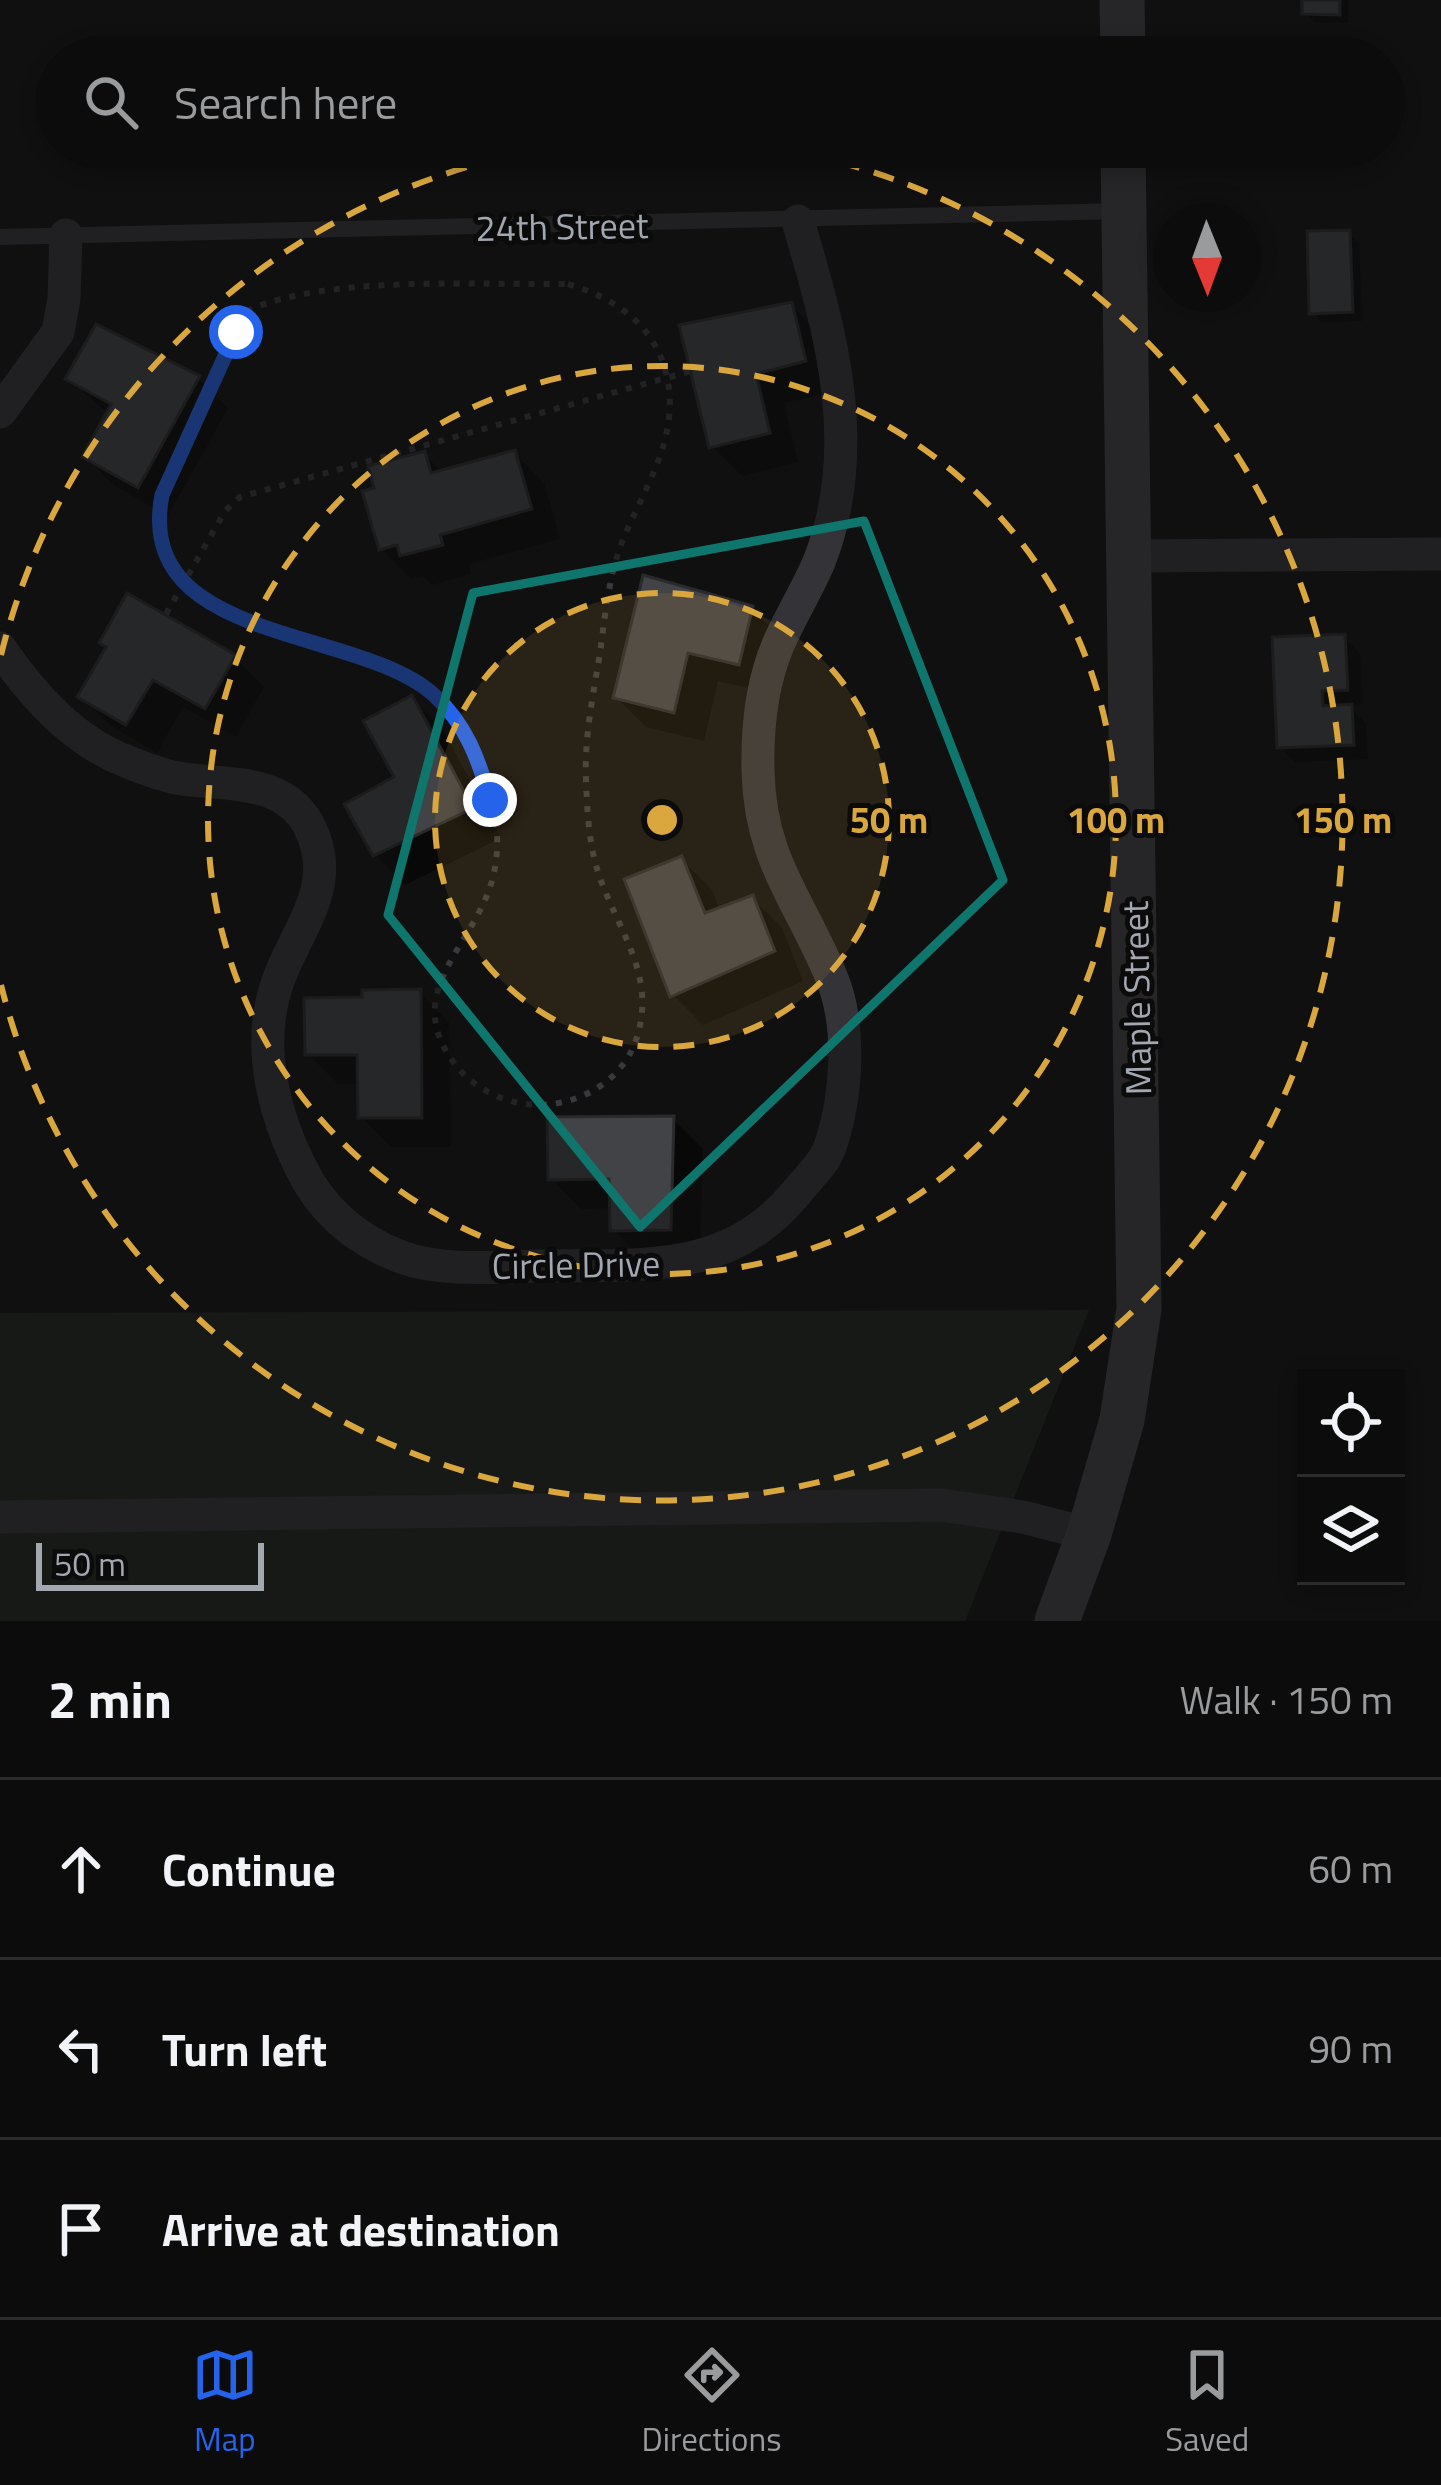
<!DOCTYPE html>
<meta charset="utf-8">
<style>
body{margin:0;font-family:"Titillium Web",sans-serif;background:#151516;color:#f1f3f6}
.controls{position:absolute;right:36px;bottom:36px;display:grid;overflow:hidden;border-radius:0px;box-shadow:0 6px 18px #0003}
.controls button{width:108px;height:108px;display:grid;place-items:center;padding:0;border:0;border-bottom:3px solid #2c2c2e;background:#0c0c0d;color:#f1f3f6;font:60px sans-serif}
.compass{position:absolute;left:1153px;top:204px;width:108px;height:108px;border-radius:50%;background:#0c0c0d;box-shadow:0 6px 18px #0003;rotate:179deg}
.scale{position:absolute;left:36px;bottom:30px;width:228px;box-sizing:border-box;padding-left:12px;border:6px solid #a3a7b0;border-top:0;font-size:33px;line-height:42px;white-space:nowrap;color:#a3a7b0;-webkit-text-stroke:9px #0b0b0c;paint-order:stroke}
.stop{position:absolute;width:36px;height:36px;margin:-27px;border:9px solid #2563eb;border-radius:50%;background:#fff}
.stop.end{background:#2563eb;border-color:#fff;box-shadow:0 3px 12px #0008}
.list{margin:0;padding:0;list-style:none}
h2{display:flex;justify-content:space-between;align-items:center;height:156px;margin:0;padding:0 48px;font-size:51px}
h2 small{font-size:39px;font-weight:400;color:#9a9b9d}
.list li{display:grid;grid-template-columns:78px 1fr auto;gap:36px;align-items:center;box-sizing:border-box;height:180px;padding:0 48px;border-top:3px solid #2c2c2e}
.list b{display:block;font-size:45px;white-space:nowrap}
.list em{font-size:39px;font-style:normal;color:#9a9b9d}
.icon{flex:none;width:66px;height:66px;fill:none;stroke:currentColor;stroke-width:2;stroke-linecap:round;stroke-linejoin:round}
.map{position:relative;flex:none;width:1441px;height:1621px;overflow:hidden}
.search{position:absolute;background:#0c0c0d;box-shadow:0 6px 18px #0003;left:36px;right:36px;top:36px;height:132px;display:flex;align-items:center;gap:30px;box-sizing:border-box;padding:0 42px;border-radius:66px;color:#9a9b9d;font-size:45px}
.sheet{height:696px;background:#0c0c0d}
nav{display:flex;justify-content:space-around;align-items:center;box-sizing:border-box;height:168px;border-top:3px solid #2c2c2e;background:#0c0c0d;font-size:33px;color:#9a9b9d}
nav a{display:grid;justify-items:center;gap:6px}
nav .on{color:#2563eb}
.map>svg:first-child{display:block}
.green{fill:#1f2520}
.shadow{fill:#0007}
.building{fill:#424346;stroke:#2a2a2d;stroke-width:3}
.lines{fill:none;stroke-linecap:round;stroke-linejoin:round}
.path{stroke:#38393d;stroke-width:6;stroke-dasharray:6 9;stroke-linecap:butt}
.service{stroke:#343438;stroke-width:16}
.minor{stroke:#343438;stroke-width:33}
.secondary{stroke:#404145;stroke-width:45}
.route{stroke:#2563eb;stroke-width:15}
.marked{fill:none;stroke:#0f766e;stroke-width:9;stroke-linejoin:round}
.ring{fill:none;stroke:#daa73f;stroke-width:6;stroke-dasharray:21 15}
.labels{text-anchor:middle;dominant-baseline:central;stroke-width:10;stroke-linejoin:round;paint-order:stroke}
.street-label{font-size:36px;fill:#a3a7b0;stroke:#0b0b0c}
.centre{fill:#daa73f;stroke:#0b0b0c;stroke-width:6}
.ring-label{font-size:36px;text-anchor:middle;font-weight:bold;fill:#daa73f;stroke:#0b0b0c;stroke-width:10;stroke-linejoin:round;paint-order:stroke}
</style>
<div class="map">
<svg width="1441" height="1621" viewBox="0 0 1441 1621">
<rect width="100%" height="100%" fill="#101011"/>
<path class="green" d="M1089 1310 965 1621H0V1313Z"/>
<g class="shadow">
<path d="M1305 0H1349L1348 23H1315L1305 13Z"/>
<path d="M1349 233 1359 243 1362 321 1322 322 1312 312Z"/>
<path d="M791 305 821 335 834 391 784 403 798 462 742 476 712 446Z"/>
<path d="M198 378 228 408 168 516 115 486 85 456 109 414 69 379Z"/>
<path d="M514 453 544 483 560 539 469 564 471 574 432 585 423 576 411 579 381 549 378 490 424 454 443 473Z"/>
<path d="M752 609 782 639 769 693 718 681 704 741 646 727 616 697Z"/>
<path d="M1344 637 1360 653 1362 704 1348 705 1366 723 1368 759 1295 762 1280 747Z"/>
<path d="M109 649 234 657 264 687 236 737 183 707 157 753 111 726 81 696Z"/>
<path d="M412 698 442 728 501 838 405 885 375 855 398 778Z"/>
<path d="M682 860 712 890 720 910 752 898 782 928 803 981 703 1025 673 995Z"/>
<path d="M419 992 449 1022 451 1147H391L361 1117V1084H338L308 1054 365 1000Z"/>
<path d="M673 1119 703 1149 700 1259 643 1260 613 1229 612 1208 581 1209 551 1179Z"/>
</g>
<g class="building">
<path d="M1302 0H1340V15L1302 14Z"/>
<path d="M1350 230 1353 312 1309 314 1307 231Z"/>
<path d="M792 302 806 361 756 374 770 433 709 448 679 325Z"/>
<path d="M96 324 200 376 138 488 82 457 111 404 65 379Z"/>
<path d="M515 450 532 509 440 535 443 545 400 556 397 545 379 550 362 491 374 488 368 466 425 451 431 473Z"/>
<path d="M643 575 753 606 739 665 688 653 674 713 613 698Z"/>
<path d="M127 593 236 655 205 709 153 680 126 725 77 697 106 647 99 643Z"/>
<path d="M1345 634 1348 690 1322 691 1323 706 1352 704 1354 745 1277 748 1272 637Z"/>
<path d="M412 695 473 808 373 856 344 804 394 777 363 721Z"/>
<path d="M682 856 705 913 753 895 775 951 670 997 624 879Z"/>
<path d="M421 989 422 1118H358L357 1055H305L304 998 362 997V990Z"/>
<path d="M674 1116 671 1230 610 1231 609 1179 548 1180 547 1117Z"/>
</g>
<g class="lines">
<g class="path">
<path d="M568 284C621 300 662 331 669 389 676 446 640 495 621 545 608 580 605 617 600 653 593 695 584 739 586 781 587 809 589 845 598 872 616 928 657 974 637 1037 622 1085 570 1112 520 1103 497 1099 473 1086 458 1068 396 993 476 946 493 877 508 818 481 750 444 707 372 623 133 649 162 495L249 310C328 275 479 285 568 284Z"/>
<path d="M166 614 225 511 240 497 691 371"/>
</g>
<path class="service" d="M0 237 1123 211"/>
<g class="minor">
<path d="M0 412 58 332 64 299 66 235"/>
<path d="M1127 556 1441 554"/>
<path d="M0 648C33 696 73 741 128 762 142 768 158 773 172 777 219 787 281 775 308 824 344 890 287 937 273 998 259 1054 275 1116 300 1166 321 1210 356 1240 401 1257 442 1272 496 1267 539 1266 636 1264 727 1277 796 1193 807 1179 824 1164 830 1147 847 1097 852 1025 831 976 799 899 760 860 758 771 757 730 762 683 778 645 790 617 807 590 819 562 864 447 831 333 798 221"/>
<path d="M0 1517 941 1505 1023 1517 1089 1534"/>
</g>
<g class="secondary">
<path d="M1122 0 1123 57"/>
<path d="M1057 1621 1089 1534 1122 1420 1139 1309 1123 147"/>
</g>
</g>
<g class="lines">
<path class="route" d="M236 332 162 495C133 644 358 626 434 695 466 724 479 760 490 800"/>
</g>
<path d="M0 0H1441V1621H0ZM864 521 1003 880 640 1227 388 915 473 593Z" fill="#101011" fill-opacity=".55" fill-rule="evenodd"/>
<path class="marked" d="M864 521 1003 880 640 1227 388 915 473 593Z"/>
<circle cx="662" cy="820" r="227" fill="#daa73f" fill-opacity=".12"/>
<g class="ring">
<circle cx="662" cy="820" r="227"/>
<circle cx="662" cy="820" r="454"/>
<path d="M1 655A681 681 0 0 1 555 147M769 147A681 681 0 1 1 1 985"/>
</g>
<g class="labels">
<g class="street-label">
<text transform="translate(562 226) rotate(-1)">24th Street</text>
<text transform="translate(1136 998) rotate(-91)">Maple Street</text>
<text transform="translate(576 1264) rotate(-1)">Circle Drive</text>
</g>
</g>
<circle cx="662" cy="820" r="18" class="centre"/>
<g class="ring-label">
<text x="889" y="833">50 m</text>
<text x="1116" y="833">100 m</text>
<text x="1343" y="833">150 m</text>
</g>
</svg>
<div class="controls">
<button><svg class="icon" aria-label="locate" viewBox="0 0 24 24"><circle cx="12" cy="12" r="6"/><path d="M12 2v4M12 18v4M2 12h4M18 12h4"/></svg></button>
<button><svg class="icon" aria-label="layers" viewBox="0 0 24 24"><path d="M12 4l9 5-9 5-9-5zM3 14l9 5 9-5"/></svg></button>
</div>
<svg class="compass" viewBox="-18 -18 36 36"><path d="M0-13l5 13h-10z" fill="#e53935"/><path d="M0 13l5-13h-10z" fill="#9a9b9d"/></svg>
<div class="scale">50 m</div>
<div class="stop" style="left:236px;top:332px"></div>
<div class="stop end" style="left:490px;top:800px"></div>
<div class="search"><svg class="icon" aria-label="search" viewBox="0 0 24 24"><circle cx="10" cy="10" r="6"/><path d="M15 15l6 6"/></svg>Search here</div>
</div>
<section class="sheet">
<h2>2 min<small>Walk · 150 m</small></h2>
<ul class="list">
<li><svg class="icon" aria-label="ahead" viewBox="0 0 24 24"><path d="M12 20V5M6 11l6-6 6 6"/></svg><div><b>Continue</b></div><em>60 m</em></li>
<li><svg class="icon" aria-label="left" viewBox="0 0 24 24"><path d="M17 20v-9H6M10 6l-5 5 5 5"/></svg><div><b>Turn left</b></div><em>90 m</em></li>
<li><svg class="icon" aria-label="arrive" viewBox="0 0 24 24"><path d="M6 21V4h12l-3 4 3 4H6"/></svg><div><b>Arrive at destination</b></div></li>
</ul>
</section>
<nav>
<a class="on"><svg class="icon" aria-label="map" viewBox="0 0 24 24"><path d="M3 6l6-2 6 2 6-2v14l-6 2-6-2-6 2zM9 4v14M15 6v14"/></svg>Map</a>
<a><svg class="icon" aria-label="directions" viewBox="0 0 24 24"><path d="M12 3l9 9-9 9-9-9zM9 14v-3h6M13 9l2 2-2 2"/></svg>Directions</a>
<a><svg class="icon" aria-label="saved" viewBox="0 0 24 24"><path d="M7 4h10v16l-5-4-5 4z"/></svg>Saved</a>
</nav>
